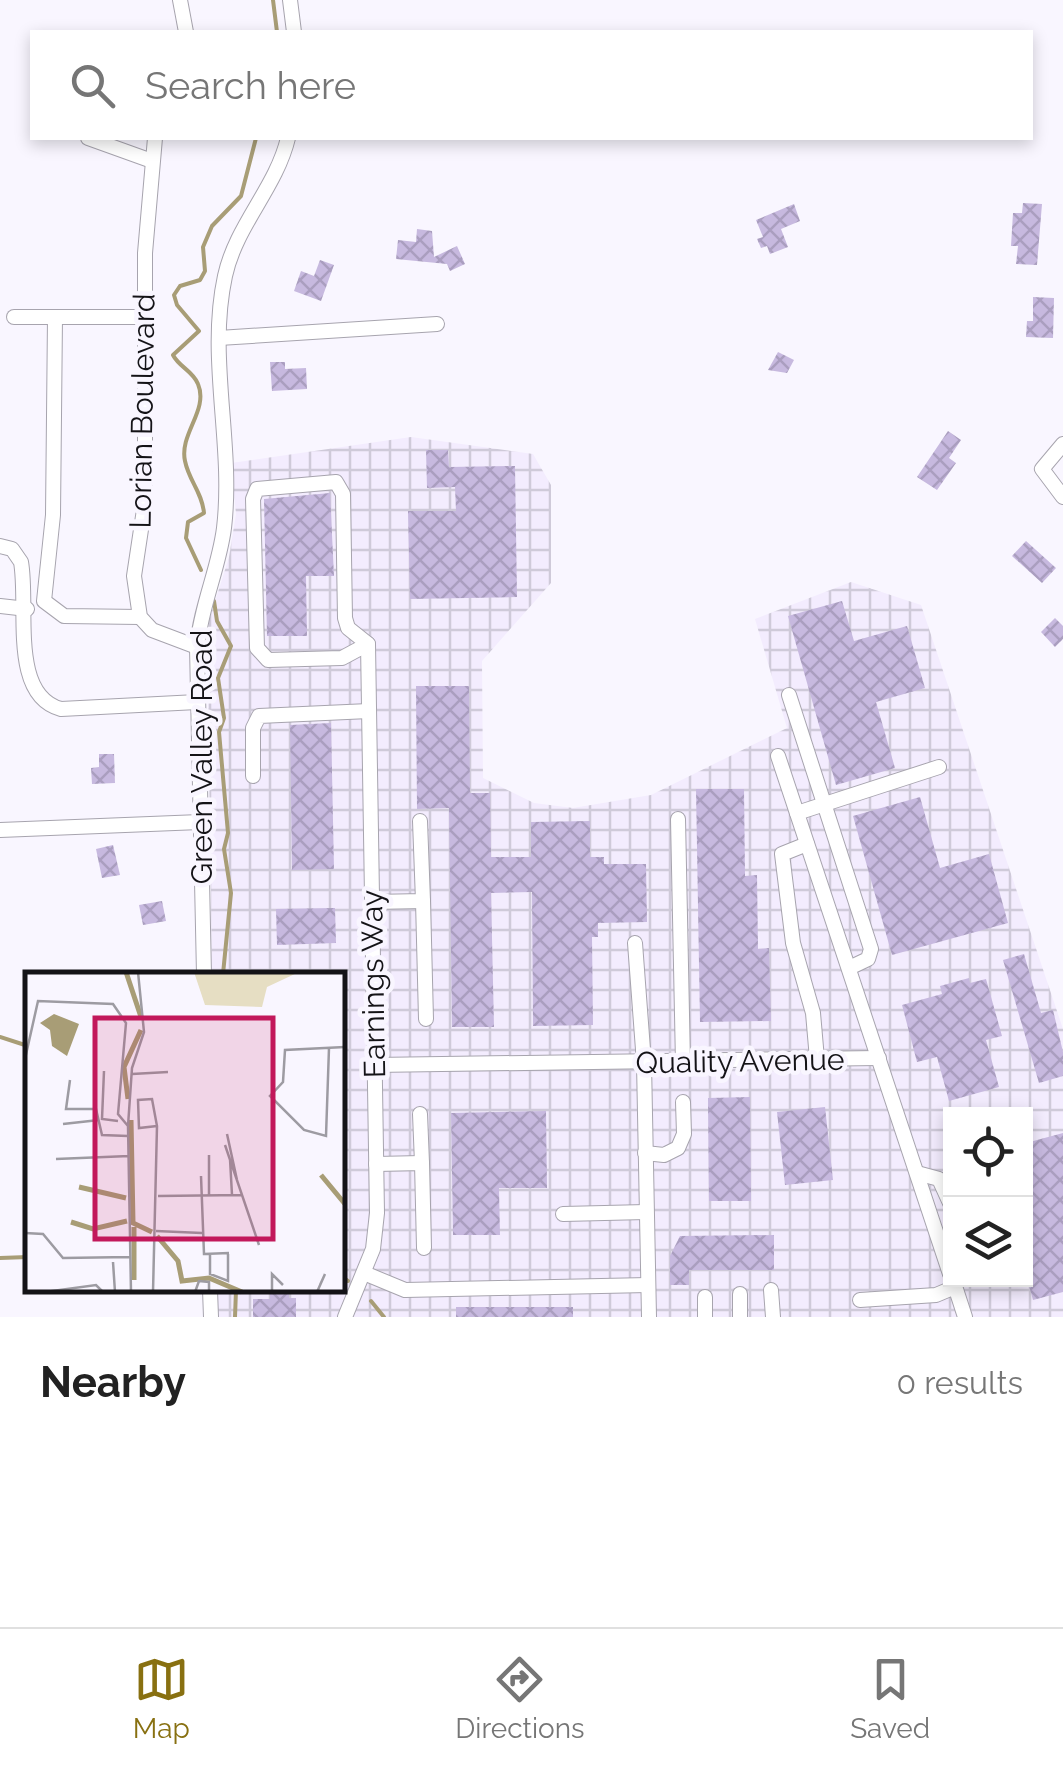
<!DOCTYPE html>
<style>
body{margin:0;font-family:Raleway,sans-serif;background:#f2f2f2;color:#222}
.controls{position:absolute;right:30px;bottom:30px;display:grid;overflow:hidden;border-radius:0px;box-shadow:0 5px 15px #0003}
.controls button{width:90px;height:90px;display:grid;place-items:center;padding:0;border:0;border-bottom:2px solid #e0e0e0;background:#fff;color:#222;font:50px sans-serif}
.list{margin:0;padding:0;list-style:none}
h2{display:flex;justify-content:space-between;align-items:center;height:130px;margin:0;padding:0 40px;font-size:42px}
h2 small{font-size:32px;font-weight:400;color:#767676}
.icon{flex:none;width:55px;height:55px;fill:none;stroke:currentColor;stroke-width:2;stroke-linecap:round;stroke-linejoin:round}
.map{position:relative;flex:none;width:1063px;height:1317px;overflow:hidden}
.search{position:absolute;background:#fff;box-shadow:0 5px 15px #0003;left:30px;right:30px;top:30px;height:110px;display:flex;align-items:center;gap:25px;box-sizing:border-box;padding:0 35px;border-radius:0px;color:#767676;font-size:38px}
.sheet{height:310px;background:#fff}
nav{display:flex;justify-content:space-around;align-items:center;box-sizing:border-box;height:140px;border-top:2px solid #e0e0e0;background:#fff;font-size:28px;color:#767676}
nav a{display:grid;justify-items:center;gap:5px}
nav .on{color:#887011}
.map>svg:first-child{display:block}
.industrial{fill:url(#industrial-grid);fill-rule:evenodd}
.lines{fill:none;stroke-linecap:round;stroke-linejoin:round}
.stream{stroke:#a89d76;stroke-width:4}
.building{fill:url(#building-cross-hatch)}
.minor-casing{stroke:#a7a4ae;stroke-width:16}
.minor{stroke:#fff;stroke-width:14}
.labels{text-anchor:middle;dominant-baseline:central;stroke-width:9;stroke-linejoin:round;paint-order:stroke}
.street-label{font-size:30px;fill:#141317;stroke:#f9f6ff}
.inset-river{fill:none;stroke:#a89d76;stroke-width:5}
.inset-road{fill:none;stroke:#9d9ba2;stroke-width:2.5}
.view{fill:#c2185b;fill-opacity:0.15;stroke:#c2185b;stroke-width:5}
.inset-edge{fill:none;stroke:#141317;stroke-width:5}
</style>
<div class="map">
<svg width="1063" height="1317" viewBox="0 0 1063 1317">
<defs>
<pattern id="industrial-grid" width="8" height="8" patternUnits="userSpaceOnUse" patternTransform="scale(2.5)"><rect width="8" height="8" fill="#f3ecfe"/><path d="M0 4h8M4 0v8" fill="none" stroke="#cfcad9"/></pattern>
<pattern id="building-cross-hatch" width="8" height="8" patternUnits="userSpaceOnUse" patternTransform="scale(2.5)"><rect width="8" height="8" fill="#c7b9df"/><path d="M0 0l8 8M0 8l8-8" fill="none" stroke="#aa9ebf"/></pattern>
</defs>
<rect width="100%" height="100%" fill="#f9f6ff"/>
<path class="industrial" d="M411 437 533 454 551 485V583L482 661 483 778 534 803 573 808 651 795 787 728 755 619 851 582 921 605 1063 1029V1317H217L216 1290H342V974H212L207 627 229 557 236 514 231 463ZM950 1114H1026V1280H950Z"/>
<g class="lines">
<g class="stream">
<path d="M273 0 277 32"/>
<path d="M201 570 186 538 188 522 204 513C202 492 189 481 185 461 179 434 209 410 198 384 193 371 179 367 173 355L199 331 177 305 174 295 180 286 200 280 205 271 203 247 212 226 241 196 256 138"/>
<path d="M214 601 217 621 231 646 218 678 224 718 219 732 228 833 224 849 231 893 223 974"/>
<path d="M0 1037 28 1046"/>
<path d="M0 1258 28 1257"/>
<path d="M342 1277 348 1281"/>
<path d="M371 1301 384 1317"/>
<path d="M235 1317 236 1290"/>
</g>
</g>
<g class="building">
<path d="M1023 203 1042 204 1037 265 1016 264 1018 246H1011L1013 213H1022Z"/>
<path d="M794 204 800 221 781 229 788 247 770 254 767 246 761 248 757 239 763 237 756 220Z"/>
<path d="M417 229 432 231 434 257 457 246 465 264 450 271 447 264 396 259 398 240 416 242Z"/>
<path d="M320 260 334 265 321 301 294 291 301 271 314 276Z"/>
<path d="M1033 297 1054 298 1053 338 1026 337 1027 321H1033Z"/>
<path d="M778 352 794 360 787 373 768 370Z"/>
<path d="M270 362H285V369L306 368 307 389 272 391Z"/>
<path d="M948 431 961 440 949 458 956 463 937 490 917 477Z"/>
<path d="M426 450H448L449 467 515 466 517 597 410 599 408 511H456L455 487 427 488Z"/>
<path d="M330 493 334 576H306L307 636H267L264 499Z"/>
<path d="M1026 541 1056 568 1042 583 1012 556Z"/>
<path d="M842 601 854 641 907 626 925 688 876 702 895 768 836 785 788 616Z"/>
<path d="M1055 618 1063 626V639L1055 647 1041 632Z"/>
<path d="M416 686H469L470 793H490L491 857H531V822L590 821V857H604V864H646L647 922 598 923V937H592L593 1025 533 1026 532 892 491 893 494 1027H452L449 808 417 809Z"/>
<path d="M331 723 334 869 292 870 290 725Z"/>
<path d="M99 754H114L115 783 92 784 91 768 99 767Z"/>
<path d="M696 789H744L745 876 757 875 758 949 769 948 771 1021 700 1022Z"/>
<path d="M920 797 940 868 989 854 1008 923 892 955 853 816Z"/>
<path d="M113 845 120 875 102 878 96 849Z"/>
<path d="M162 901 166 921 143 925 139 905Z"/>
<path d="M335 908 336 943 277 945 276 909Z"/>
<path d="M1024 954 1041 1013 1053 1010 1063 1052V1076L1039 1083 1003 960Z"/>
<path d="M969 978 970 983 986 979 1002 1036 986 1040 999 1087 949 1101 937 1057 917 1062 902 1005 942 994 940 986Z"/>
<path d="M750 1097 751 1201H709L708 1098Z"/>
<path d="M825 1107 833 1180 785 1185 777 1112Z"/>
<path d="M546 1111 547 1188H499L500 1235H453L451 1113Z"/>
<path d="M1063 1133V1292L1033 1300 1026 1275V1143Z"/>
<path d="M774 1235V1270H689V1285H670V1256L680 1236Z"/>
<path d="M270 1290H289V1298H296V1317H253V1299H270Z"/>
<rect x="456" y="1307" width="117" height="10"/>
</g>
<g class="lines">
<g class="minor-casing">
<g id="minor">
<path d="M180 0 186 32"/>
<path d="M290 0 294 32"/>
<path d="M88 138 152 161"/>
<path d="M155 138 145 253V503L134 576 140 617 152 630 197 647"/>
<path d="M14 317H145"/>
<path d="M55 317 53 515 44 601 64 616 140 617"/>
<path d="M219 338 437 324"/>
<path d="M1063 444 1042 469 1063 497"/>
<path d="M336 482 343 494 345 618 348 628 368 644 342 658 268 660 257 648 253 499 257 489Z"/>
<path d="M0 546 12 549 21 562C29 606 9 695 61 709L197 702"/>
<path d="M0 606 27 609"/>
<path d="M789 695 871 949 868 959 849 968"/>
<path d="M778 756 950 1274"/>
<path d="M253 776V728L259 716 369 711"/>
<path d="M797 813 939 767"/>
<path d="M678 819 683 1063"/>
<path d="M0 830 200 822"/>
<path d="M807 844 782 854 793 943 813 1013 817 1059"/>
<path d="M423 901 426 1019"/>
<path d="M372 902 423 901 420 821"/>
<path d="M635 943 644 1063 649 1317"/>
<path d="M204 974 197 647C201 605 219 568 224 528 234 444 207 359 225 276 236 225 276 188 288 138"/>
<path d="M374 1065 879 1058"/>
<path d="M420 1114 422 1163"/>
<path d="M645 1153 664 1155 678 1148 684 1134 683 1102"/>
<path d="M376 1164 422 1163 424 1248"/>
<path d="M917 1173 939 1179 950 1203"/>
<path d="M563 1214 646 1212"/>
<path d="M364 1273 405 1290 648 1285"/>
<path d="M953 1280 965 1317"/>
<path d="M210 1290 211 1317"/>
<path d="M771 1290 773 1317"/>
<path d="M740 1294V1317"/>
<path d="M705 1297V1317"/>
<path d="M860 1300 936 1295 955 1287"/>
<path d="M345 1317 373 1249 377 1213 368 644"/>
</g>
</g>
<use href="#minor" class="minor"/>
</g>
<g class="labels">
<g class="street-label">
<text transform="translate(142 411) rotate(-89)">Lorian Boulevard</text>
<text transform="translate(201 757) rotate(-90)">Green Valley Road</text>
<text transform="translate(373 984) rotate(-91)">Earnings Way</text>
<text transform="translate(740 1061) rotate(-1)">Quality Avenue</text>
</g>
</g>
<g transform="translate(25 972)">
<rect width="320" height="320" fill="#f9f6ff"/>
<path d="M169 0H272V1L242 15 237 35 180 33Z" fill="#e6dec3"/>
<path d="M29 42 54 52 42 84 27 74 25 58 15 51Z" fill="#a89d76"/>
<path class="inset-river" d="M101 0 116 45M103 127 99 95 116 58M106 148 108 251 127 260M296 203 320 232M54 215 101 226M46 250 68 257 102 249M132 264 153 289 157 309 184 306 217 320M109 308V255"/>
<path class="inset-road" d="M304 76 301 164 279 158 245 124 258 110 260 78 320 75M0 87 13 29 88 32 101 51 93 142 103 154M79 99 77 147 93 149M107 102 143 100M45 108 41 137H71L77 163 103 164M38 152 74 148M202 162 212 208M200 173 234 273M184 183V224M31 187 104 184M205 187 207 223M176 204 179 282 204 281M133 224 217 223M131 259 177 261M0 261 18 262 38 286 105 285M185 282V302L203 309V282M88 290 90 320M20 320 71 313 78 320M106 320 103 154 107 96 119 60 113 0M128 320 132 154 127 127 113 128 114 156 132 154M170 320 174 309 184 310V320M247 320V302L258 313M292 320 300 302 295 313"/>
<path class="view" d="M70 46H248V267H70Z"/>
<rect width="320" height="320" class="inset-edge"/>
</g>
</svg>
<div class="controls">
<button><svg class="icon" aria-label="locate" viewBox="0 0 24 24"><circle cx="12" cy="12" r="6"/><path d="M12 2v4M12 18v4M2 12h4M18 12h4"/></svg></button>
<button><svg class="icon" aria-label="layers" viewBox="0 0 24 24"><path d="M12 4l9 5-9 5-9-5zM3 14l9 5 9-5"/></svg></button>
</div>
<div class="search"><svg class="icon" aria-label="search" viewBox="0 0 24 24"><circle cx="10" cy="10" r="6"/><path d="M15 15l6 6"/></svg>Search here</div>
</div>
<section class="sheet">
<h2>Nearby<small>0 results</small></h2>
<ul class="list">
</ul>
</section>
<nav>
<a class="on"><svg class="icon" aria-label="map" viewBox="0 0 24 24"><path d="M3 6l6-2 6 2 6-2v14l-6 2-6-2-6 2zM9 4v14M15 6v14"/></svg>Map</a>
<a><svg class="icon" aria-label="directions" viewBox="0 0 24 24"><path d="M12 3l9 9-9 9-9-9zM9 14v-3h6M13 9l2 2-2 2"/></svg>Directions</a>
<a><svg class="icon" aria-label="saved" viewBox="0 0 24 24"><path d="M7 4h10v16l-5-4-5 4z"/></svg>Saved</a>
</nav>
